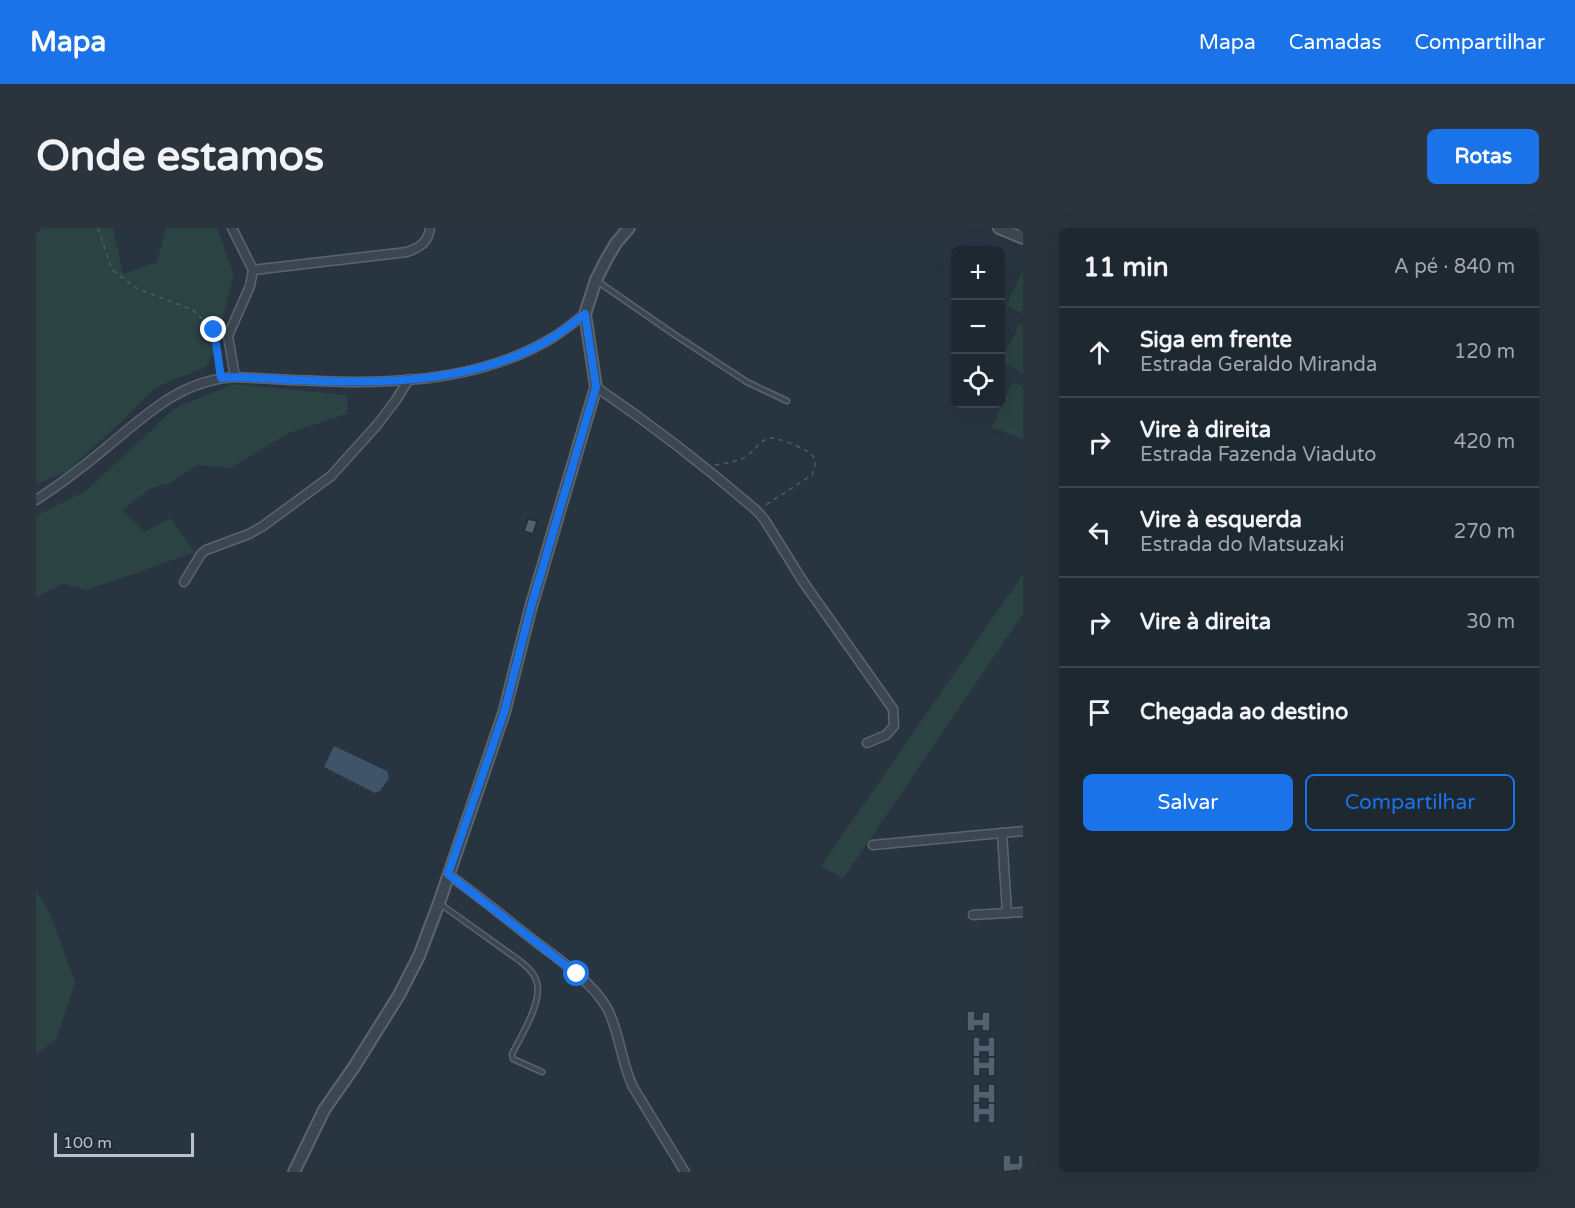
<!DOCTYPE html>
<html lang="pt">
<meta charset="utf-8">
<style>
body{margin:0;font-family:"Varela Round",sans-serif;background:#2b343d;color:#f1f3f6}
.controls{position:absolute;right:18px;top:18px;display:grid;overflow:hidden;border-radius:9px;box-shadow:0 6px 24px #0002}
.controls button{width:54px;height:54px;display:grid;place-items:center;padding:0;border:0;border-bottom:2px solid #3c444d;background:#1e2831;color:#f1f3f6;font:30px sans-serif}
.scale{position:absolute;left:18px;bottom:15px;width:140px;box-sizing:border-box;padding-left:6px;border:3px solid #b9c1cb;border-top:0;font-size:16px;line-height:21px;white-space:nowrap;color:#b9c1cb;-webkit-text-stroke:4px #202b36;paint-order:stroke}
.stop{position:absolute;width:18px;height:18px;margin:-14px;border:4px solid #1a73e8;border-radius:50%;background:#fff}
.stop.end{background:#1a73e8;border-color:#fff;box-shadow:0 2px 6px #0008}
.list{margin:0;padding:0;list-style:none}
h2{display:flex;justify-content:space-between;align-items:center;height:78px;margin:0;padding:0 24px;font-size:26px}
h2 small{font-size:20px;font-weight:400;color:#a1a6ab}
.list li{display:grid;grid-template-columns:39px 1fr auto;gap:18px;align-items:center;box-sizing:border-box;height:90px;padding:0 24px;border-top:2px solid #3c444d}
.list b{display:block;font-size:22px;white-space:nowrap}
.list p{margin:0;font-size:20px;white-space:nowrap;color:#a1a6ab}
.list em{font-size:20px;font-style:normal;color:#a1a6ab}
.actions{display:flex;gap:12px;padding:18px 24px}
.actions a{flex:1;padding:14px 0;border:2px solid #1a73e8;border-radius:9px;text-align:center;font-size:21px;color:#1a73e8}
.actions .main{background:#1a73e8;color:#fff}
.icon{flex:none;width:33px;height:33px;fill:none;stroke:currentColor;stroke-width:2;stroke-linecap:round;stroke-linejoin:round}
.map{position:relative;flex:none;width:987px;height:944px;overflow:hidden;border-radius:9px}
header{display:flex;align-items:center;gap:36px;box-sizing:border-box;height:84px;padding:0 30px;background:#1a73e8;color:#fff}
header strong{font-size:28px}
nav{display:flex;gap:33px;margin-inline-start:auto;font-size:21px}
.intro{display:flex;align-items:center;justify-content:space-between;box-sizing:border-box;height:144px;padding:0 36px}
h1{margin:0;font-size:42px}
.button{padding:15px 27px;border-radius:9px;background:#1a73e8;color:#fff;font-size:21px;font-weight:700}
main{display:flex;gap:36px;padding:0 36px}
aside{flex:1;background:#1e2831;border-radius:9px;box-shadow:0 6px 24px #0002}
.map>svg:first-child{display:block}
.green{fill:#2b4343}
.water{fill:#3f5469}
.building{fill:#53606e;stroke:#222d38;stroke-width:1.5}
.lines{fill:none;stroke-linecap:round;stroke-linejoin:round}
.service-casing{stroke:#5a646e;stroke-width:7}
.minor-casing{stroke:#5a646e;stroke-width:11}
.tertiary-casing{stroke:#5a646e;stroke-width:14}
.path{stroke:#4a6060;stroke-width:1.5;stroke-dasharray:4.5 4.5;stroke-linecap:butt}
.service{stroke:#3c4651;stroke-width:4}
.minor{stroke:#3c4651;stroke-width:8}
.tertiary{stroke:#3c4651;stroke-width:10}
.route{stroke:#1a73e8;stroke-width:8}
</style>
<header>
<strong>Mapa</strong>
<nav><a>Mapa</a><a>Camadas</a><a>Compartilhar</a></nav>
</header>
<div class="intro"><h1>Onde estamos</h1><a class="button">Rotas</a></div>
<main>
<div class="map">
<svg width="987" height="944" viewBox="0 0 987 944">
<rect width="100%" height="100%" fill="#283541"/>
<g class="green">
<path d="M0 0H77L87 46 121 34 130 0H181L198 47 177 125 170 139 120 159 84 195 31 243 0 256Z"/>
<path d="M987 43V86L970 77Z"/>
<path d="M984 96 987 98V145L965 133Z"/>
<path d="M977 154 987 158V211L956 199Z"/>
<path d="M197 156 311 167V186L252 205 195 240 161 237 134 255 114 261 86 282 109 304 134 290 159 324 51 362 27 356 0 369V288L50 263 139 180Z"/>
<path d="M987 346V386L807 651 785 638Z"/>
<path d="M0 663 13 683 39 754 20 811 0 827Z"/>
</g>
<path class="water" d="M298 518 351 543 353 550 344 563 339 565 288 539Z"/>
<g class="building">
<path d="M492 291 501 293 497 306 488 303Z"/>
<path d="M931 783H939V791H946V784H954V803H946V798H939V803H931Z"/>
<path d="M937 809H944V817H952V809H959V829H952V824H944V829H937Z"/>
<path d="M937 829H944V834H952V829H959V848H952V841H944V848H937Z"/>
<path d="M937 856H944V863H952V856H959V875H952V871L944 870V875H937Z"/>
<path d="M937 875H944V880H952V875H959V895H952V887H944V895H937Z"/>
<path d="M967 927H975V935H982V927H987V944H982V942L967 944Z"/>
</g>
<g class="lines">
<g class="service-casing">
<g id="service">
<path d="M561 53 642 109 711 154 751 173"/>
<path d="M403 675 484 733C491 739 499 745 501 755 506 775 485 808 476 826L477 831 506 844"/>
</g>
</g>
<g class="minor-casing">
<g id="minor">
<path d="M196 0 217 42 214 58 192 108 199 149"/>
<path d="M217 42 371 24C385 19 392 14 394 0"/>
<path d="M560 159C616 197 669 238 721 283L728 291 768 355 857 481 858 498 850 507 831 515"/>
<path d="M0 272C25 256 48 238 71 219 111 186 145 152 199 149 304 154 422 167 516 110 528 103 538 94 549 86"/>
<path d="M148 354 165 326 170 322 213 306 227 298 295 248 341 197 360 172 373 151"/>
<path d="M966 605 971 685"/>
<path d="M837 617 987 603"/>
<path d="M412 646C442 668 471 691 500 714 524 732 556 754 571 780 584 805 585 834 597 859L649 944"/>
<path d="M937 687 987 684"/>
</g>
</g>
<g class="tertiary-casing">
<g id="tertiary">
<path d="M963 0 987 10"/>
<path d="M258 944 288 882 318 839 363 767 383 728 403 675 468 485 495 379 560 159 549 86 560 52 570 32 580 15 593 0"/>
</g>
</g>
<g class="path">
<path d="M62 0 76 42 102 61 157 82 178 102 184 140"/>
<path d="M679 237C690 235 702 234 711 228 719 222 724 212 734 210 741 209 774 222 777 228 781 234 778 241 776 247L728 278"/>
</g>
<use href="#service" class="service"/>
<use href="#minor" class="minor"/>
<use href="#tertiary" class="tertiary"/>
</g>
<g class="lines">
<path class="route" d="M178 102 185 150 199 149C302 154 424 166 516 110 528 103 538 94 549 86L560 159 495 379 468 485 412 646 541 746"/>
</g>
</svg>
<div class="controls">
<button>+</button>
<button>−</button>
<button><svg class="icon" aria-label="locate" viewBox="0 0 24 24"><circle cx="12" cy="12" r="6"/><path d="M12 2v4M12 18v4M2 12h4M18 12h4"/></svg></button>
</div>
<div class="scale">100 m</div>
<div class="stop" style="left:541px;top:746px"></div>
<div class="stop end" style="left:178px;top:102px"></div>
</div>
<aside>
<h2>11 min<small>A pé · 840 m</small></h2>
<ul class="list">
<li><svg class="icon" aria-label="ahead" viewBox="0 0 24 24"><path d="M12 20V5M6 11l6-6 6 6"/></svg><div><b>Siga em frente</b><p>Estrada Geraldo Miranda</p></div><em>120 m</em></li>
<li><svg class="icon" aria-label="right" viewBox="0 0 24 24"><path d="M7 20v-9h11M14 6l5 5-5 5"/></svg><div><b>Vire à direita</b><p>Estrada Fazenda Viaduto</p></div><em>420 m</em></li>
<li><svg class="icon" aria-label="left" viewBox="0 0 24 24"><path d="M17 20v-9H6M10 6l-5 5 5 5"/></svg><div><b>Vire à esquerda</b><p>Estrada do Matsuzaki</p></div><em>270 m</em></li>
<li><svg class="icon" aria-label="right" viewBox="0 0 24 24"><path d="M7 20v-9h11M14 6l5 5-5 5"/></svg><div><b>Vire à direita</b></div><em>30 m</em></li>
<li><svg class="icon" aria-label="arrive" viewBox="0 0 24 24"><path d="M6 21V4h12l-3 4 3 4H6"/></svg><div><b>Chegada ao destino</b></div></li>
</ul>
<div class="actions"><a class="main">Salvar</a><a>Compartilhar</a></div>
</aside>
</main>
